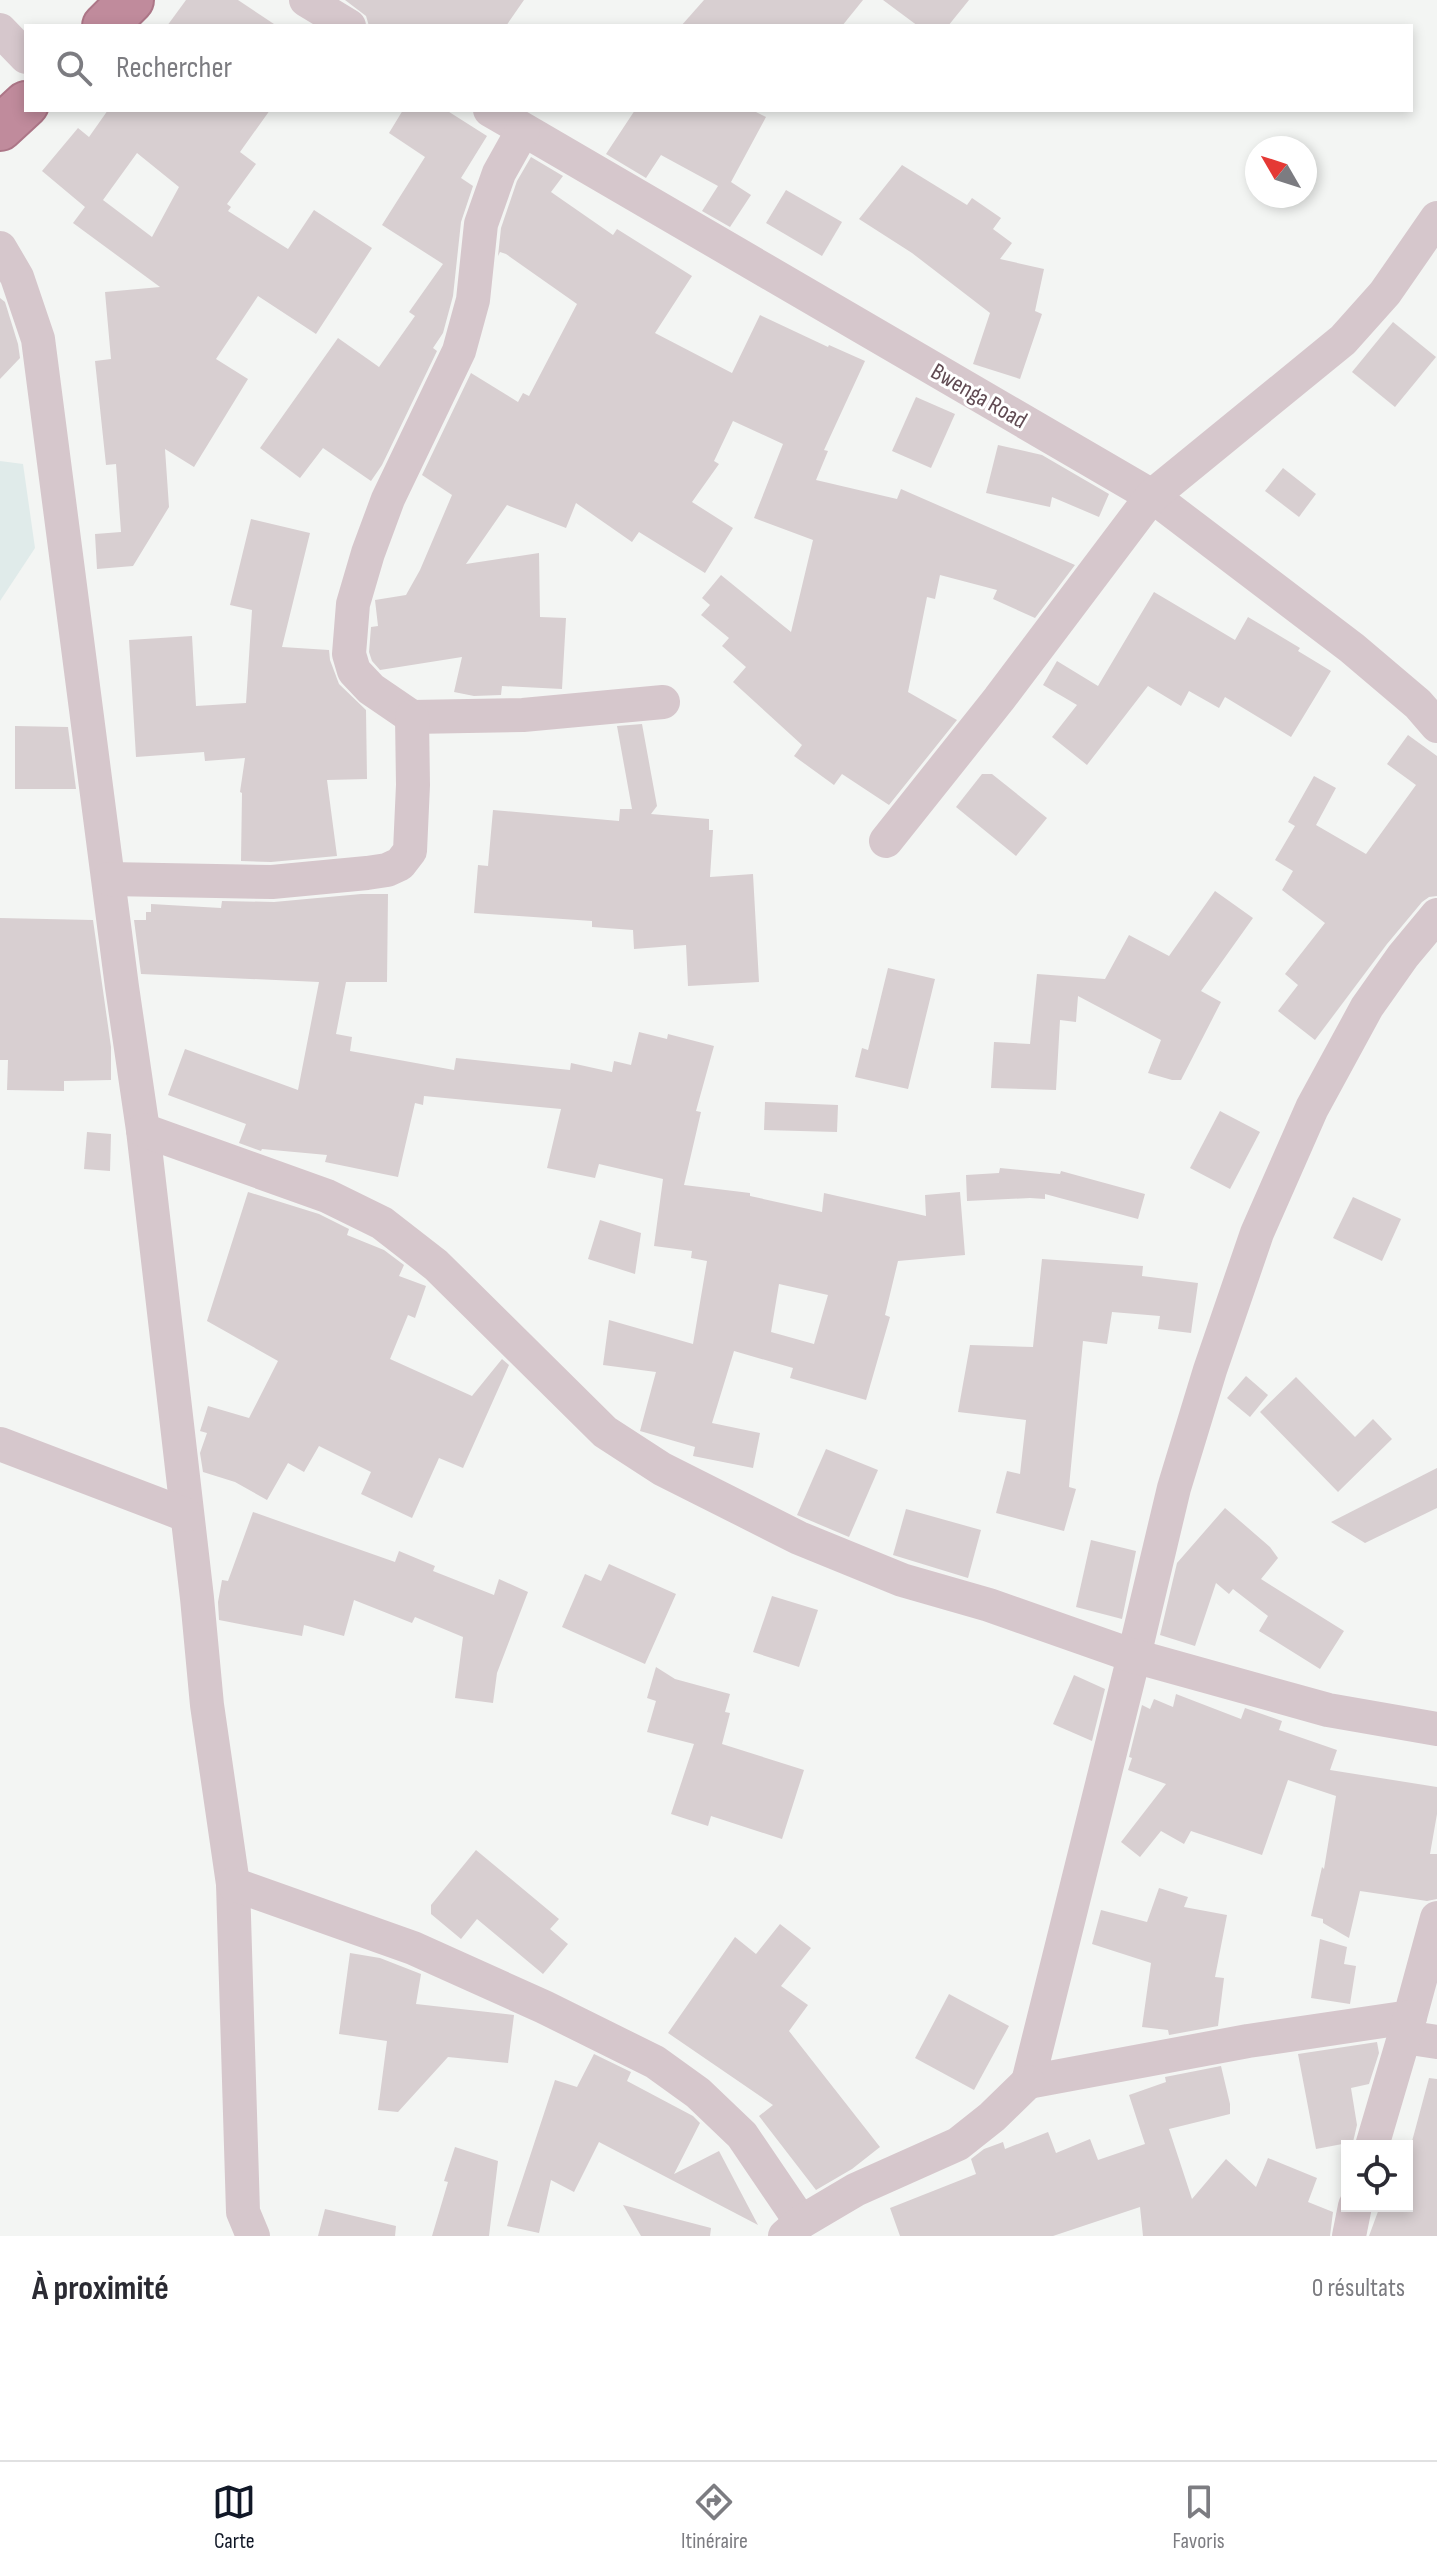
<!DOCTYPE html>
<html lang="fr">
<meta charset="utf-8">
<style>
body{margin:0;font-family:"Sofia Sans Condensed",sans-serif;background:#f7f7f7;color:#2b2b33}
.controls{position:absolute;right:24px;bottom:24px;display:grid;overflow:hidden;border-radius:0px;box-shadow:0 4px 12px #0003}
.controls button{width:72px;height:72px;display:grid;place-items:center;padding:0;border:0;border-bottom:2px solid #e1e1e2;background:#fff;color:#2b2b33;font:40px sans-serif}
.compass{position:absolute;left:1245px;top:136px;width:72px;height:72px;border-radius:50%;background:#fff;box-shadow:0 4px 12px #0003;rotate:309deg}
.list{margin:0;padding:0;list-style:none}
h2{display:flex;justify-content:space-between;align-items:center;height:104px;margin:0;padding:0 32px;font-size:34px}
h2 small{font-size:26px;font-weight:400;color:#7c7c81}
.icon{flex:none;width:44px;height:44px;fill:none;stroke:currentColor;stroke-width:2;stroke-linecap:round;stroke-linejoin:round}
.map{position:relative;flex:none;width:1437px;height:2236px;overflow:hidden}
.search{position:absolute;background:#fff;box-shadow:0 4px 12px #0003;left:24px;right:24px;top:24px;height:88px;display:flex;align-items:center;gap:20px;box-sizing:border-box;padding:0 28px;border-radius:0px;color:#7c7c81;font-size:30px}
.sheet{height:224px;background:#fff}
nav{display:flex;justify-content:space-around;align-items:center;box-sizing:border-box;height:112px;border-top:2px solid #e1e1e2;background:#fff;font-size:22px;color:#7c7c81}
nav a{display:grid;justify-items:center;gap:4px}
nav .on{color:#111827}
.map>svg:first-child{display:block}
.commercial{fill:#e0ebea}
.building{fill:#d8cfd1;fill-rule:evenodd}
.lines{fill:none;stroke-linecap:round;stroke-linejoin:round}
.highway-casing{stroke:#ac7687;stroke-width:48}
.street{stroke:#d6c7cc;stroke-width:34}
.highway{stroke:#c08b9c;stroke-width:44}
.labels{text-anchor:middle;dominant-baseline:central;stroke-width:6;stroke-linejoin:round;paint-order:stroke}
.street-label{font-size:24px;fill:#604a52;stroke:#fff}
</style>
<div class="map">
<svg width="1437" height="2236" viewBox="0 0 1437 2236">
<rect width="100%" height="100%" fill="#f3f5f3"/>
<path class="commercial" d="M0 461 23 464 35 548 0 601Z"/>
<g class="building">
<path d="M186 0H238L277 26H167Z"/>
<path d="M345 0H524L506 26H369L366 16Z"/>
<path d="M704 0H863L842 26H681Z"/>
<path d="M883 0H969L948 26H918Z"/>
<path d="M108 110H270L240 152 256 164 227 204 231 207 228 211 288 249 314 210 372 248 316 334 258 296 216 359 248 379 194 467 165 449 169 507 133 566 97 569 95 534 121 532 116 464 106 465 95 361 111 359 105 292 160 287 73 223 85 207 42 171 78 128 89 137ZM137 153 179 187 152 237 103 200Z"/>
<path d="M403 110H446L487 136 461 178 473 186 461 222 453 296 443 333 433 348 437 351 382 465 371 481 323 448 300 478 260 448 338 338 379 367 415 316 409 312 443 264 382 225 425 157 389 133Z"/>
<path d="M635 110H752L766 117 731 182 751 195 730 227 702 211 718 186 661 155 646 178 606 154Z"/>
<path d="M531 157 563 176 551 192 613 235 617 229 692 276 655 333 732 373 760 315 828 347 829 345 865 361 824 450 828 451 816 480 897 499 901 489 1075 565 1035 618 993 599 997 590 940 575 935 599 927 597 908 692 957 720 889 805 842 774 834 785 794 756 802 745 733 682 746 667 722 646 729 638 701 615 710 605 702 598 721 575 791 632 813 540 754 518 783 444 733 421 714 461 719 464 692 502 733 528 705 573 639 532 632 542 576 503 566 528 507 505 466 564 539 553 540 617 566 618 562 689 502 686 501 695 474 696 454 692 462 657 380 670 372 661 369 652 371 627 378 626 375 600 406 595 420 570 452 495 422 475 471 373 518 402 523 393 529 396 577 304 506 254 500 252 498 256 501 228 517 181Z"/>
<path d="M902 165 967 205 972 198 1001 218 993 229 1012 243 1000 259 1044 269 1035 311 1042 314 1020 379 973 364 990 313 912 253 859 219Z"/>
<path d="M786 190 842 222 822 256 766 223Z"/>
<path d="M0 298 5 302 18 344 20 358 0 379Z"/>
<path d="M1393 322 1436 357 1395 407 1352 372Z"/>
<path d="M916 397 955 414 931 468 892 451Z"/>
<path d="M998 445 1042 455 1109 494 1099 517 1052 497 1050 507 986 493Z"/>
<path d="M1283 468 1316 494 1299 517 1265 491Z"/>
<path d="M251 519 310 533 282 647 329 650 330 660 339 684 366 710 367 779 327 780 337 856 271 862 241 861 242 793 240 792 245 758 205 761 204 752 136 757 129 640 192 636 196 706 246 703 252 610 230 605Z"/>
<path d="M1154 592 1235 640 1248 617 1300 648 1298 651 1331 671 1291 737 1225 697 1219 708 1189 691 1181 706 1148 686 1087 765 1052 737 1077 705 1043 685 1057 661 1098 686Z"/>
<path d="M642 724 657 806 651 814 709 819V830H713L710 877 753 874 759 982 688 986 686 945 634 949 633 930 592 927V921L474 913 478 865 488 866 493 810 619 821 620 809H632L617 726Z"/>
<path d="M15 726 68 727 76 789H15Z"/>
<path d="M1408 735 1437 756V896L1429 897 1422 902 1387 944 1315 1040 1278 1011 1298 985 1285 974 1325 923 1282 890 1293 871 1275 860 1295 826 1288 822 1314 776 1336 788 1316 825 1366 854 1416 785 1387 764Z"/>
<path d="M982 774H992L1047 818 1016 856 956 807Z"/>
<path d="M1215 891 1253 918 1201 991 1221 1002 1181 1080H1172L1148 1073 1161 1040 1078 996 1076 1022 1060 1020 1056 1090 991 1088 994 1042 1030 1044 1037 974 1105 979 1129 935 1169 956Z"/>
<path d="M361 894H388L387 982H346L336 1034 352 1037 350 1051 454 1070 456 1058 570 1070 571 1063 612 1072 614 1061 631 1065 639 1032 667 1039 668 1034 714 1046 696 1111 701 1112 684 1185 750 1193V1196L822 1212 824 1193 926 1216 925 1195 960 1192 965 1255 898 1261 885 1315 890 1317 866 1400 790 1378 793 1368 734 1351 712 1423 760 1433 753 1468 693 1456 695 1447 640 1431 656 1372 603 1365 609 1320 693 1344 707 1261 691 1258 692 1251 654 1246 663 1179 599 1164 595 1178 547 1168 561 1109 424 1096 423 1105 415 1103 398 1177 325 1162 327 1155 262 1149 261 1151 239 1143 246 1124 168 1095 185 1049 298 1090 319 982 141 974 134 920H146V912H151V904L221 908 222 901 274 902ZM779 1284 828 1295 814 1344 771 1332Z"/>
<path d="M0 918 93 920 111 1047V1080L64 1081V1091L7 1090 8 1060H0Z"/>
<path d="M888 968 935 979 908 1089 855 1077 862 1048 868 1050Z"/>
<path d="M765 1102 838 1105 837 1132 764 1130Z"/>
<path d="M1220 1111 1260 1132 1230 1189 1190 1168Z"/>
<path d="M87 1132 111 1134 110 1171 84 1169Z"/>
<path d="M1000 1168 1060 1174 1061 1171 1145 1194 1138 1219 1045 1194V1199L1030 1198 967 1201 966 1175 999 1173Z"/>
<path d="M248 1192 319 1214 349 1229 347 1235 384 1250 404 1265 399 1276 426 1286 415 1318 408 1315 390 1359 472 1396 502 1359 509 1365 463 1468 439 1458 412 1518 361 1494 371 1472 319 1446 304 1472 288 1463 267 1500 235 1482 203 1472 200 1453 207 1433 200 1431 208 1406 249 1418 278 1361 207 1321Z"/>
<path d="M1353 1197 1401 1219 1382 1261 1333 1238Z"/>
<path d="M600 1220 641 1233 635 1274 588 1259Z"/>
<path d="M1042 1259 1143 1266 1142 1276 1198 1283 1191 1333 1158 1329 1160 1316 1112 1312 1107 1344 1083 1341 1069 1487 1076 1489 1064 1531 996 1513 1007 1471 1020 1474 1026 1420 958 1412 970 1345 1033 1347Z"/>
<path d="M1246 1376 1268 1395 1250 1417 1227 1398Z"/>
<path d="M1296 1377 1355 1437 1373 1419 1392 1439 1338 1492 1260 1412Z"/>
<path d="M826 1449 878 1470 849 1537 797 1515Z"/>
<path d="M1437 1468V1508L1365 1543 1331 1522Z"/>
<path d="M1225 1508 1270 1547 1278 1558 1261 1579 1344 1631 1320 1669 1259 1631 1268 1616 1233 1589 1229 1594 1216 1583 1195 1646 1160 1635 1177 1563Z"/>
<path d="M906 1509 981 1530 968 1578 893 1555Z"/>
<path d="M253 1512 395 1562 399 1551 435 1566 433 1571 494 1595 499 1579 528 1592 497 1673 493 1703 455 1698 463 1637 415 1617 412 1623 354 1600 344 1636 304 1625 302 1636 219 1620 218 1602 222 1580 228 1581Z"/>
<path d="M1091 1540 1136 1551 1122 1619 1076 1607Z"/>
<path d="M609 1564 676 1594 645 1664 562 1627 585 1574 601 1581Z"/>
<path d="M772 1596 818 1610 799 1667 753 1652Z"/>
<path d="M656 1667 675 1679 730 1694 725 1712 730 1713 722 1744 804 1770 782 1839 711 1816 708 1826 671 1814 694 1744 647 1732 656 1701 647 1698Z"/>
<path d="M1074 1675 1105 1689 1092 1741 1053 1724Z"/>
<path d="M1176 1694 1241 1719 1245 1708 1282 1721 1279 1730 1337 1750 1330 1770 1437 1787V1814L1430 1854H1437V1899L1427 1901 1360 1891 1349 1938 1323 1923V1919L1311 1916 1322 1867 1324 1869 1336 1796 1288 1780 1262 1855 1191 1831 1184 1844 1161 1831 1140 1857 1121 1842 1166 1784 1128 1770 1132 1758 1129 1757 1142 1705 1150 1709 1154 1699 1173 1707Z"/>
<path d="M476 1850 559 1919 550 1929 568 1944 543 1974 477 1919 461 1939 431 1914V1905Z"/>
<path d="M1159 1888 1188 1897 1184 1907 1227 1915 1215 1977 1224 1978 1218 2026 1169 2035 1168 2030 1142 2027 1151 1963 1092 1944 1101 1910 1147 1922Z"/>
<path d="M780 1924 811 1948 781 1986 808 2005 789 2031 880 2147 852 2169 816 2190 759 2116 773 2105 668 2033 735 1937 756 1954Z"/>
<path d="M1320 1939 1347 1947 1344 1964 1356 1966 1350 2004 1311 1998Z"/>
<path d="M350 1953 380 1958 421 1974 416 2004 514 2015 508 2063 448 2057 398 2112 378 2110 387 2041 339 2034Z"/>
<path d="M949 1994 1009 2026 974 2090 915 2058Z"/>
<path d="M1377 2042 1379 2053 1369 2084 1351 2088 1357 2125 1353 2142 1316 2149 1298 2054Z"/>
<path d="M594 2054 631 2072 627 2081 693 2116 700 2123 674 2174 719 2151 758 2225 599 2142 574 2192 551 2180 539 2233 507 2226 555 2080 577 2087Z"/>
<path d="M1221 2066 1230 2104V2114L1169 2129 1192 2199 1226 2159 1256 2187 1268 2158 1317 2178 1308 2202 1333 2212 1330 2236H1143L1140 2207 1053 2236H900L890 2208 976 2174 971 2159 984 2149 1003 2142 1005 2149 1048 2132 1056 2153 1090 2139 1098 2160 1145 2144 1129 2095 1166 2082 1165 2077Z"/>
<path d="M1429 2078 1437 2079V2236H1369L1380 2206H1407V2160Z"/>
<path d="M455 2147 498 2161 489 2236H432L448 2182 444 2181Z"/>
<path d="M623 2205 711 2228 710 2236H641Z"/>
<path d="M325 2209 396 2226 395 2236H318Z"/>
</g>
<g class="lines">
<g class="highway-casing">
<g id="highway">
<path d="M105 26 131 0"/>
<path d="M0 128 26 104"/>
</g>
</g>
<g class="street">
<path d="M306 0 349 26"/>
<path d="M0 30 26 57"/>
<path d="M490 110 1152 496 1352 648 1418 704 1437 726"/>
<path d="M523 130 499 173 481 224 473 300 459 351 388 499 368 553 353 604 349 654 354 671 371 689 412 717 523 715 663 702"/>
<path d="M0 248 17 277 38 339 122 987 143 1130 197 1598 207 1705 233 1884 243 2212 253 2236"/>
<path d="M886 841 999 699 1152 496 1343 340 1385 293 1437 218"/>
<path d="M109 879 272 882 367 873 387 870 400 864 410 851 413 785 412 717"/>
<path d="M1437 915 1403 956 1367 1007 1312 1108 1257 1233 1210 1370 1174 1488 1134 1656 1028 2082 1248 2041 1410 2017 1437 1918"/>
<path d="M143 1130 327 1196 382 1223 436 1265 605 1432 662 1469 799 1538 902 1580 989 1605 1134 1656 1328 1710 1437 1729"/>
<path d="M0 1444 186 1515"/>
<path d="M233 1884 413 1948 544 2007 655 2062 698 2093 742 2135 801 2222"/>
<path d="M1404 2037 1437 2042"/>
<path d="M1372 2146 1410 2017"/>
<path d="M785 2236 801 2222 855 2190 958 2144 992 2117 1028 2082"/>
<path d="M1349 2236 1355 2206"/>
</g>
<use href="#highway" class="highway"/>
</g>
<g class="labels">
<g class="street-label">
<text transform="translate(979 396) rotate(30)">Bwenga Road</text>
</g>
</g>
</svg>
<div class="controls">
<button><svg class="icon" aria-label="locate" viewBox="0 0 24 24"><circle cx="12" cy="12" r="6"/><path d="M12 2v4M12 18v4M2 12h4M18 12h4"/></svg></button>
</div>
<svg class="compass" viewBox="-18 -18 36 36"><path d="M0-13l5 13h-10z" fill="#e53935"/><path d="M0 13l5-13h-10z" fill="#7c7c81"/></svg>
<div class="search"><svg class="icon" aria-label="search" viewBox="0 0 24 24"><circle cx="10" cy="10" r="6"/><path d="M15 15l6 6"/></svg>Rechercher</div>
</div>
<section class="sheet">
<h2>À proximité<small>0 résultats</small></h2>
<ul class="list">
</ul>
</section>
<nav>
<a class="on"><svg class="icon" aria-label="map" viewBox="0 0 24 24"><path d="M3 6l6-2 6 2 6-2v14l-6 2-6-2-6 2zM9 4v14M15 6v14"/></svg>Carte</a>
<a><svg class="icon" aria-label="directions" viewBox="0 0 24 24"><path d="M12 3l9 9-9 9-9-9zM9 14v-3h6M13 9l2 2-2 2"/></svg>Itinéraire</a>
<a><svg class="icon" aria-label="saved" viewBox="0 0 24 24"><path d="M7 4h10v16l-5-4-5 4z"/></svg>Favoris</a>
</nav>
